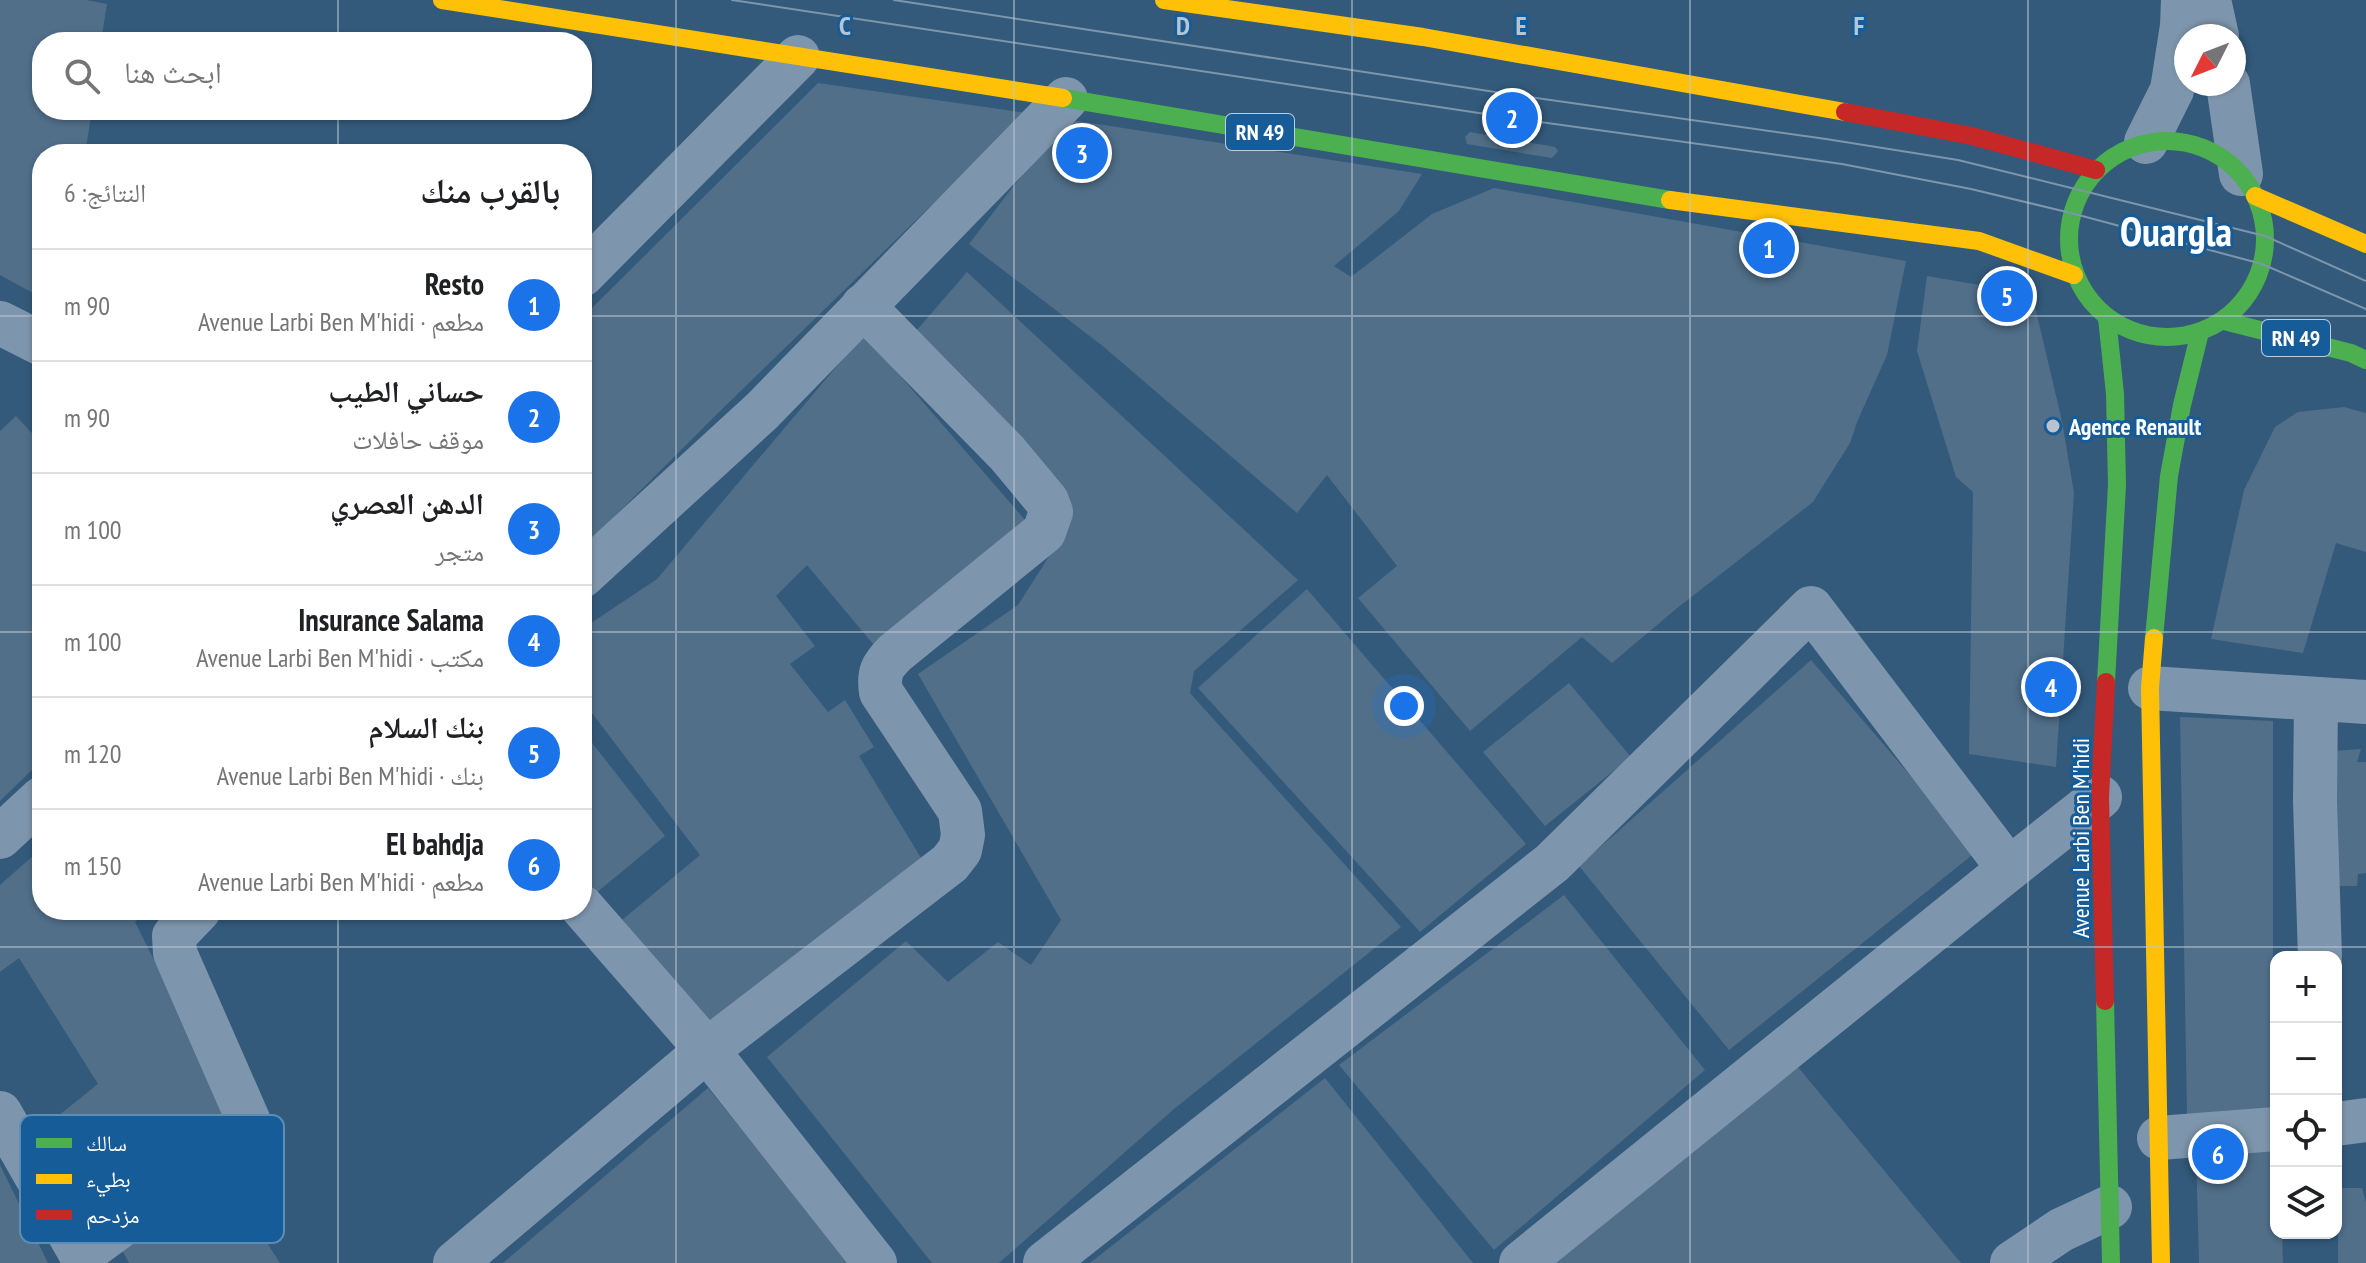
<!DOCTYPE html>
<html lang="ar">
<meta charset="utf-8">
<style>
body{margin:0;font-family:"PT Sans Narrow","Noto Naskh Arabic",sans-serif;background:#f6f6f6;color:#202124;direction:rtl}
.controls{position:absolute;right:24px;bottom:24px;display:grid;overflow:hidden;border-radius:16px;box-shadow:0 2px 6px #0004}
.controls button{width:72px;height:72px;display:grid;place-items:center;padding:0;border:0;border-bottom:2px solid #e0e0e0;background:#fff;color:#202124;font:40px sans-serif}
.compass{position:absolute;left:2174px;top:24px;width:72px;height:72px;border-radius:50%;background:#fff;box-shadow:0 2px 6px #0004;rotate:228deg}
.you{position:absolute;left:1404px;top:706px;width:28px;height:28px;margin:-20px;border:6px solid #fff;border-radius:50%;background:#1a73e8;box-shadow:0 0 0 12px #1a73e833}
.badge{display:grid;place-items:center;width:52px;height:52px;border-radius:50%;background:#1a73e8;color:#fff;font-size:26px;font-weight:700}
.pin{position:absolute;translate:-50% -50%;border:4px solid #fff;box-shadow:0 2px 8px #0006}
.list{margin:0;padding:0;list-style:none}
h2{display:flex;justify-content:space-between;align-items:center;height:104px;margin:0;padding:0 32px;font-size:34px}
h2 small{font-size:26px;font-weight:400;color:#757577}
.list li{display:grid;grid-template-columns:52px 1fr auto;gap:24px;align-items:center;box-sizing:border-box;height:112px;padding:0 32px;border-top:2px solid #e0e0e0}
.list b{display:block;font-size:30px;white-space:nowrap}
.list p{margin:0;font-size:26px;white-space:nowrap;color:#757577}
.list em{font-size:26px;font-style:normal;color:#757577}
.icon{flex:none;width:44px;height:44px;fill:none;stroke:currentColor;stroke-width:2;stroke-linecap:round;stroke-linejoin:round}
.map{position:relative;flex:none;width:2366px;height:1263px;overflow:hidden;direction:ltr}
.search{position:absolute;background:#fff;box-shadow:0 2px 6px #0004;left:32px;top:32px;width:560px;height:88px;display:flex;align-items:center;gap:20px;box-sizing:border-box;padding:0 28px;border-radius:32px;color:#757577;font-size:30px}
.panel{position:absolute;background:#fff;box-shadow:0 2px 6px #0004;left:32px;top:144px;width:560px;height:776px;border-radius:32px;direction:rtl}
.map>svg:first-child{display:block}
.building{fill:#516f89}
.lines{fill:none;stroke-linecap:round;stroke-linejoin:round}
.street{stroke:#7e96ad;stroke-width:44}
.fast{stroke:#4caf50;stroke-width:18}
.slow{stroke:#ffc107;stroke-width:18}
.jam{stroke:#c62828;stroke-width:18}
.tram{stroke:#7d96ab;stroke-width:2}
.grid{fill:none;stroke:#b8c5d1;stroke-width:2;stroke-opacity:0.55}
.poi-dot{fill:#b8c5d1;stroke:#165c98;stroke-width:3}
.labels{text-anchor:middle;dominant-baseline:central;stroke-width:6;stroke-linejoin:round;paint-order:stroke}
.shield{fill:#165c98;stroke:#b9cee0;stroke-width:2}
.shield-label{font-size:22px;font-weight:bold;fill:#fff}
.poi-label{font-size:24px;font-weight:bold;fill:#fff;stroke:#165c98;text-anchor:start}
.street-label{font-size:24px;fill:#fff;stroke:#165c98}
.town-label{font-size:40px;font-weight:bold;fill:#fff;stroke:#165c98}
.key{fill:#165c98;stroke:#5c8db7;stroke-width:2}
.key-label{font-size:22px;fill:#fff}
.grid-label{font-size:26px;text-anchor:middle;font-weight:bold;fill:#b8c5d1;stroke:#165c98;stroke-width:6;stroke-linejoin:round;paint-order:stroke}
</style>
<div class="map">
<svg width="2366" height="1263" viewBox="0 0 2366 1263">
<rect width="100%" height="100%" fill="#335a7b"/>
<g class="building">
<path d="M0 0H86L107 4 101 42H42V110H92L85 154H42V298L0 275Z"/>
<path d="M818 83 1026 113 712 419 582 549V318Z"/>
<path d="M1065 119 1422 174 1399 211 1334 266 1351 277 1432 214 1494 188 1906 261 1887 355 1857 422 1850 443 1813 502 1676 609 1612 663 1582 637 1470 731 1358 598 1397 566 1327 475 1297 513 1104 347 969 244Z"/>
<path d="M1470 132 1555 147 1558 151 1552 158 1467 144 1465 137Z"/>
<path d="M967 272 1298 580 1194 671 1190 693 1401 927 1174 1109 999 1263H932L767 1057 906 941 948 982 998 942 1031 965 1061 920 918 674 1018 605 1069 525 910 338Z"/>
<path d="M1927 276 2032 294 2062 421 2074 493 2056 767 1969 754 1973 492 1956 477 1917 351Z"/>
<path d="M864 334 1032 528 878 650 807 565 776 596 815 646 790 664 828 712 845 700 874 747 859 756 923 861 701 1029 616 925 700 855 582 700V629L657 579Z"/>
<path d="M2344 407 2366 413V552L2336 543 2303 653 2211 639 2244 490 2275 427 2298 412Z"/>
<path d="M16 416 42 444V760L0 801V431Z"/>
<path d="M1307 589 1526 844 1420 932 1198 688Z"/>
<path d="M1811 660 1976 852 1729 1050 1579 866Z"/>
<path d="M1569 683 1631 757 1545 826 1483 752Z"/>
<path d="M2180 717 2273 721V1112L2187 1114Z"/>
<path d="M582 730 665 836 590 898 582 889Z"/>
<path d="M2361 749 2357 762H2366V873L2358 874 2357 886H2333L2332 751Z"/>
<path d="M42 848V910H150L135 922 234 1121 86 1220 33 1136 98 1084 19 958 0 972V885Z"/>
<path d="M1564 895 1705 1070 1494 1250 1339 1065Z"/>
<path d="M1797 1066 1961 1263H1551Z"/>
<path d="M1325 1078 1473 1263H1090Z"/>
<path d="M708 1088 850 1263H503Z"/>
<path d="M2276 1147V1233H2282L2283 1263H2199L2196 1151Z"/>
<path d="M0 1165 48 1263H0Z"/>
<path d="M222 1173 280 1263H129L122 1250Z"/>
<path d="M2338 1188H2362L2366 1203V1263H2338Z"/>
</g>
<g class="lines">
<g class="street">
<path d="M2209 0 2217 36"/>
<path d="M2228 84 2241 174"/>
<path d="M2146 142 2172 90 2182 26 2183 0"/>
<path d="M582 275 798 57"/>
<path d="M0 323 42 344"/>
<path d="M582 576 762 411 1066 99"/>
<path d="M2150 688 2366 702"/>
<path d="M2316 699 2315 801 2320 957"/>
<path d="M0 837 42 798"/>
<path d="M582 907 707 1050 875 1263"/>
<path d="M0 1113 86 1263"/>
<path d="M2336 1124 2366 1120"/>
<path d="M2159 1138 2276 1129"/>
<path d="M81 1255 244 1135 250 1124 175 953 174 936 199 910"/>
<path d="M455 1263 707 1050 950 863 960 850 963 835 960 811 881 692C878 673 882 666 895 653L1044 532 1051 512 1047 501 1007 453 863 306"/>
<path d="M1045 1263 1552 863 1811 608 2009 869"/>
<path d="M1521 1263 2009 869 2100 797"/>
<path d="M2012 1263 2061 1230 2110 1207"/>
</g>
<g class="fast">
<path d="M1063 98 1670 200"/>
<circle cx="2167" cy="239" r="98"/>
<path d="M2224 321 2351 353 2366 360"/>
<path d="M2154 638 2169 476 2182 405 2200 332"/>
<path d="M2106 682 2117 485 2115 394 2107 318"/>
<path d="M2105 1001 2111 1263"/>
</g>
<g class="slow">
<path d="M442 0 1063 98"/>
<path d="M1164 0 1423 37 1845 112"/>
<path d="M2255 196 2366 244"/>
<path d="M1670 200 1979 241 2074 275"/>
<path d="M2154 638 2150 688 2161 1263"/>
</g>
<g class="jam">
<path d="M1845 112 1972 136 2096 170"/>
<path d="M2105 1001 2100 797 2106 682"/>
</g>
<g class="tram">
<path d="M732 0 1512 118 1842 164 1971 189 2071 213 2262 264 2366 309"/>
<path d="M894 0 1508 94 1826 139 1958 160 2265 236 2366 281"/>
</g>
</g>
<path class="grid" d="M338 0V42M676 0V1263M1014 0V1263M1352 0V1263M1690 0V1263M2028 0V1263M338 110V154M0 316H42M582 316H2366M0 632H42M582 632H2366M338 910V1263M0 947H2366"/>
<circle class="poi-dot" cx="2053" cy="426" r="8"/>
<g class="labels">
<g class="shield">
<rect x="1226" y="114" width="68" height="36" rx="6"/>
<rect x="2262" y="320" width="68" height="36" rx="6"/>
</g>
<g class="shield-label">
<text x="1260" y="132">RN 49</text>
<text x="2296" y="338">RN 49</text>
</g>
<g class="poi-label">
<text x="2069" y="426">Agence Renault</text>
</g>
<g class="street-label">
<text transform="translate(2080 838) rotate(-90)">Avenue Larbi Ben M'hidi</text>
</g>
<g class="town-label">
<text x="2176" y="231">Ouargla</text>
</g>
</g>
<rect x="20" y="1115" width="264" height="128" rx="12" class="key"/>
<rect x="36" y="1138" width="36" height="10" fill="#4caf50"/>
<rect x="36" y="1174" width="36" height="10" fill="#ffc107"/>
<rect x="36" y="1210" width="36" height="10" fill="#c62828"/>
<g class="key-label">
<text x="86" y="1151">سالك</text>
<text x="86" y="1187">بطيء</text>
<text x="86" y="1223">مزدحم</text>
</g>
<g class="grid-label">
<text x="845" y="35">C</text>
<text x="1183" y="35">D</text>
<text x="1521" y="35">E</text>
<text x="1859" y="35">F</text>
</g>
</svg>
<div class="controls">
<button>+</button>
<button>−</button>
<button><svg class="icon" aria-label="locate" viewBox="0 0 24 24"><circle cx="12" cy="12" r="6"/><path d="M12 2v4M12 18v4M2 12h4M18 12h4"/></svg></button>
<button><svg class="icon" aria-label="layers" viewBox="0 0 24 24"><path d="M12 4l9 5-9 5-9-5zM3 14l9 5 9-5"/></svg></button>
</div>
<svg class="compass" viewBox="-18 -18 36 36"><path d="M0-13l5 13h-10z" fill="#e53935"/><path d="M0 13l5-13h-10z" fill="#757577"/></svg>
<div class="you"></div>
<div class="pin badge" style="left:1769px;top:248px">1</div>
<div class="pin badge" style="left:1512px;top:118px">2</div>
<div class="pin badge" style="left:1082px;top:153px">3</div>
<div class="pin badge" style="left:2051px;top:687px">4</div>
<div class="pin badge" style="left:2007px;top:296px">5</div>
<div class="pin badge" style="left:2218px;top:1154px">6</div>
<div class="search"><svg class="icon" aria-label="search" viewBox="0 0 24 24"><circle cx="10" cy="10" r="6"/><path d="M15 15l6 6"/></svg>ابحث هنا</div>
<section class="panel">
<h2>بالقرب منك<small>النتائج: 6</small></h2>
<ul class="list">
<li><span class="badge">1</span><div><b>Resto</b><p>مطعم · Avenue Larbi Ben M'hidi</p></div><em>90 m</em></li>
<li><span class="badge">2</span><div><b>حساني الطيب</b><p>موقف حافلات</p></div><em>90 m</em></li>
<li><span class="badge">3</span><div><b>الدهن العصري</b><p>متجر</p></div><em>100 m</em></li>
<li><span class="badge">4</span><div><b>Insurance Salama</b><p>مكتب · Avenue Larbi Ben M'hidi</p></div><em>100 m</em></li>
<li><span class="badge">5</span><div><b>بنك السلام</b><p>بنك · Avenue Larbi Ben M'hidi</p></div><em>120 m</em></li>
<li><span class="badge">6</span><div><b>El bahdja</b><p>مطعم · Avenue Larbi Ben M'hidi</p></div><em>150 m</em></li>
</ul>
</section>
</div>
